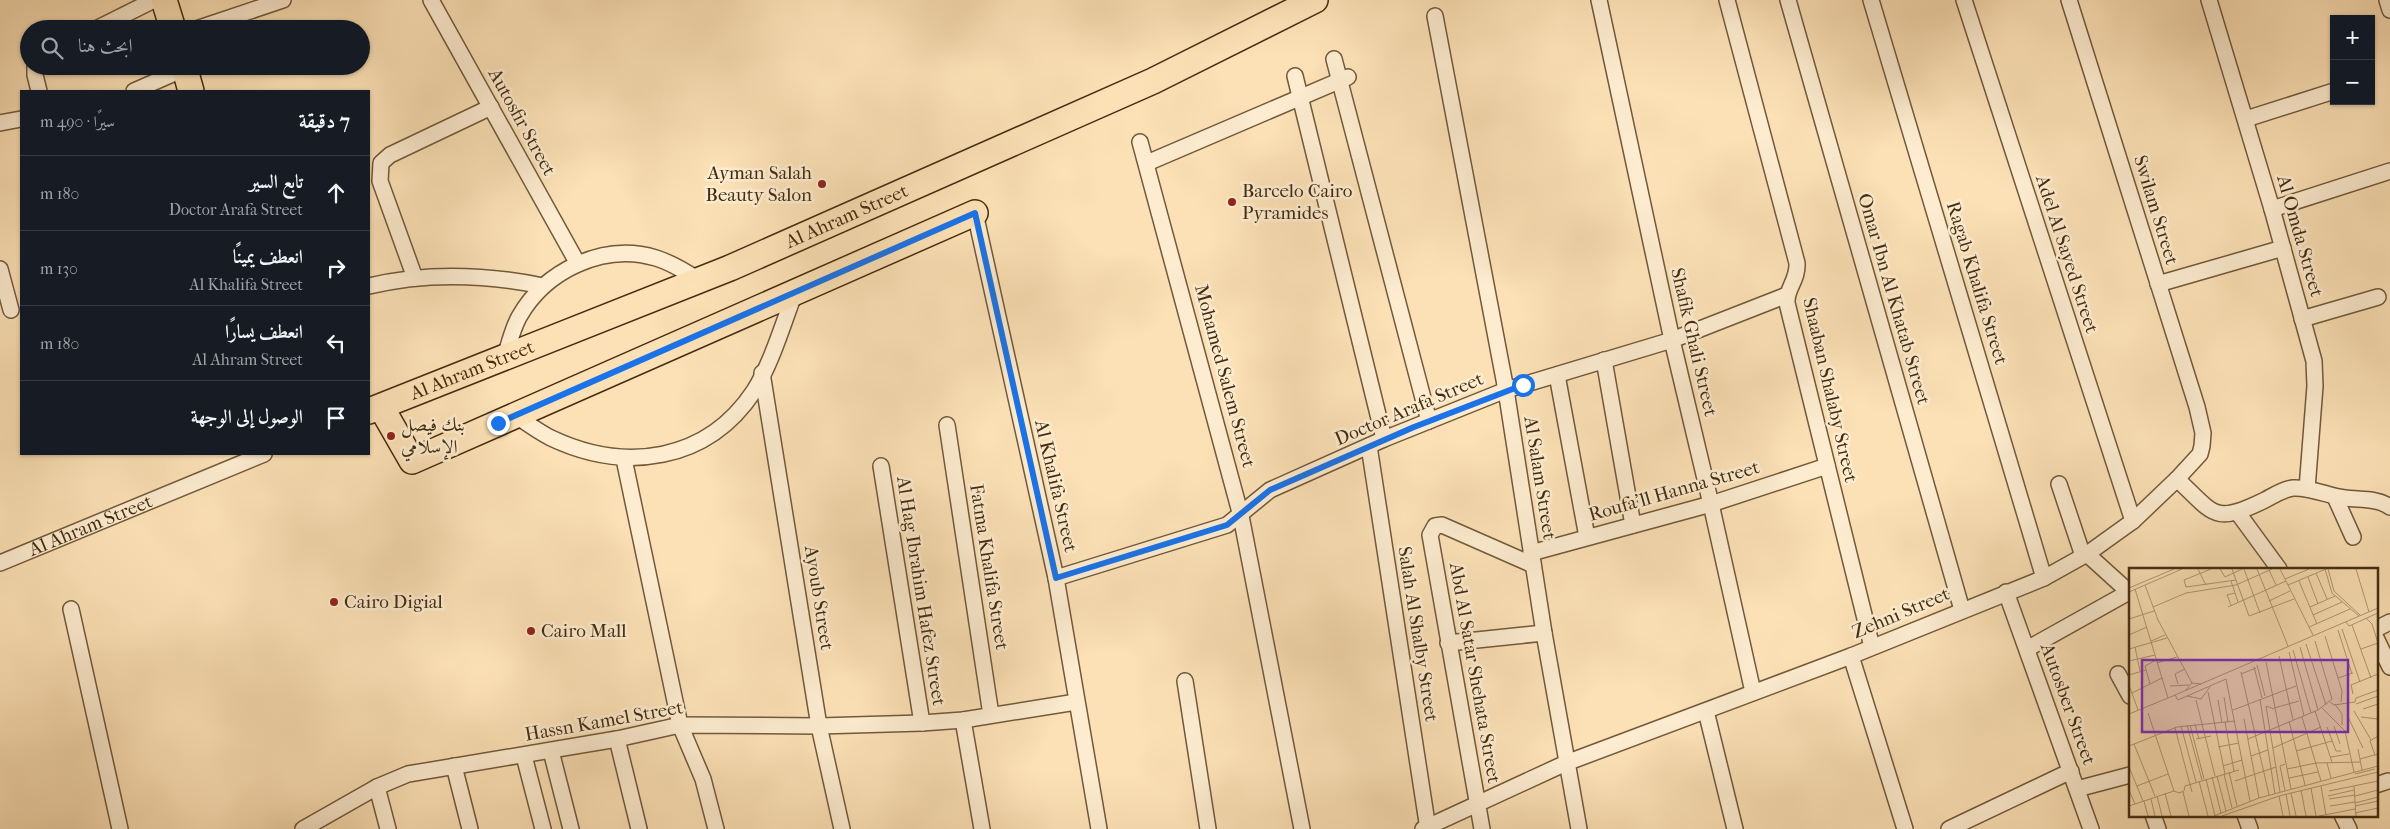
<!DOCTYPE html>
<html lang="ar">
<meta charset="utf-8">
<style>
body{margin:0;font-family:"IM FELL French Canon",Amiri,serif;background:#20242c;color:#f1f3f6;direction:rtl}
.controls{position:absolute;right:15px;top:15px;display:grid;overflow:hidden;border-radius:0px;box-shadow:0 1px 4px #0004}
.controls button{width:45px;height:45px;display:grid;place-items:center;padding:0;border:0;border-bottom:1px solid #363941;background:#171b24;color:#f1f3f6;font:25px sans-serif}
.stop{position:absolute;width:15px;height:15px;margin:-11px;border:4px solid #1a73e8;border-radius:50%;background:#fff}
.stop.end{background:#1a73e8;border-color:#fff;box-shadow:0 1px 5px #0008}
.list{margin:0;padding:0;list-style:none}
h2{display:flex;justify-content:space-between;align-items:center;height:65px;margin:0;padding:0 20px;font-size:21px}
h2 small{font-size:16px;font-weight:400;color:#9ea1a6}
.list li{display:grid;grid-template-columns:32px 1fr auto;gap:15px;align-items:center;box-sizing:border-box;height:75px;padding:0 20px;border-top:1px solid #363941}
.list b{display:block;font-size:19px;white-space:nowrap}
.list p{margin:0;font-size:16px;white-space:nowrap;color:#9ea1a6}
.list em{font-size:16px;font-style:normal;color:#9ea1a6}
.icon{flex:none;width:28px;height:28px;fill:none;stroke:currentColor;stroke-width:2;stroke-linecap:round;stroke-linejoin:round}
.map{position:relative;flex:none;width:2390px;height:829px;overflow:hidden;direction:ltr}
.search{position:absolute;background:#171b24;box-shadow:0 1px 4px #0004;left:20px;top:20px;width:350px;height:55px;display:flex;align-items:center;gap:12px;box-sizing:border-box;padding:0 18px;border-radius:28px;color:#9ea1a6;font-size:19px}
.panel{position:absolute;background:#171b24;box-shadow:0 1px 4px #0004;left:20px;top:90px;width:350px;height:365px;border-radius:0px;direction:rtl}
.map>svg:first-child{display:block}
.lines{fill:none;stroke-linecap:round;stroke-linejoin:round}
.street-casing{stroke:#71593a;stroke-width:18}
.primary-casing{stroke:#432c10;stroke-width:28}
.street{stroke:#fdecd0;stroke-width:15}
.primary{stroke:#fce1b6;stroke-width:25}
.route{stroke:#1a73e8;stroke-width:6}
.poi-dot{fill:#8f2418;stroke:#fdecd0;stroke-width:2}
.labels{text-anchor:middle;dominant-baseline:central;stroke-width:5;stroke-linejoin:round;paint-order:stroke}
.street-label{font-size:19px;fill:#432c10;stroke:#fdecd0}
.poi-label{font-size:19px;fill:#432c10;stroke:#fdecd0;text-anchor:start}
.inset-road{fill:none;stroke:#b29974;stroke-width:1}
.view{fill:#7b2cbf;fill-opacity:0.15;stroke:#7b2cbf;stroke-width:2.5}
.inset-edge{fill:none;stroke:#432c10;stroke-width:2.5}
</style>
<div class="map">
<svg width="2390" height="829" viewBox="0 0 2390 829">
<rect width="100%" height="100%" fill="#fce1b6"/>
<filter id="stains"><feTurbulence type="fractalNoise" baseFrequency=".004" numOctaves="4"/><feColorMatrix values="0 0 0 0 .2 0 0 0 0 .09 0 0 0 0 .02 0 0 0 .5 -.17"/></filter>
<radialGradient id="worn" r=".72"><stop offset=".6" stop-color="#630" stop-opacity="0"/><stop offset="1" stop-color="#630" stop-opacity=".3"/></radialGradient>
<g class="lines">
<g class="street-casing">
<g id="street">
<path d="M431 0 578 264"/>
<path d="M1599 0 1672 340 1711 504 1753 692"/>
<path d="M1727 0 1797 263C1798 281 1786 288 1787 303L1872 647"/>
<path d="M1788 0 1962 610"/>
<path d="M1871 0 2044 578"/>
<path d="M1964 0 2133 521"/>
<path d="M2209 0 2272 209 2314 361 2315 386 2307 489"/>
<path d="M2387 0 2390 10"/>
<path d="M1435 16 1506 390 1544 633 1579 829"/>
<path d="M96 29 154 0"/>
<path d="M196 29 283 0"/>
<path d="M1334 59 1429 421"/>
<path d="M35 66V75L39 91"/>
<path d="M1295 76 1384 439"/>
<path d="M134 91 184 69"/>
<path d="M2246 119 2334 91"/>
<path d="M0 123 21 119"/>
<path d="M1140 142 1241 516 1302 829"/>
<path d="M1147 163 1348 77"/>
<path d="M2272 209 2390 171"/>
<path d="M975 213 1056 578 1099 829"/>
<path d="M0 269 11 310"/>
<path d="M415 278 380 181 381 163 390 155 491 107"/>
<path d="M2158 284 2283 248"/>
<path d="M369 286C427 272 484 274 543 286"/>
<path d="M2302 319 2378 297"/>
<path d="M505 357C509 344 512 330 519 317 545 271 603 242 656 258 672 263 685 271 700 281"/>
<path d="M1604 360 1633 525"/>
<path d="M762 373 819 726 842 829"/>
<path d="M1557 375 1587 537"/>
<path d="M516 416C527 423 539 432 551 438 625 473 707 462 754 391 772 362 783 324 795 292"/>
<path d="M947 425 991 715"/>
<path d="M1369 446 1428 829"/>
<path d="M624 459 680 725 703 779 716 829"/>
<path d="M881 466 922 723"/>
<path d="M2177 479C2215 515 2214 525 2265 500 2273 496 2283 489 2293 488 2310 487 2329 496 2345 498 2360 500 2378 498 2390 507"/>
<path d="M2059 484 2083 556"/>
<path d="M2335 497 2353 537"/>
<path d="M2238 513 2279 569"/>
<path d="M1531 553 1711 504 1827 466"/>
<path d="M2087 554 2130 593"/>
<path id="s1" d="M0 563 264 454"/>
<path d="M1056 578 1227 525 1270 490 1384 439 1506 390 1672 340 1787 295"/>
<path d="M2006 592 2091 829"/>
<path d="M71 609 120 829"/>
<path d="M2376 629 2390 622"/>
<path d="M2376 638 2390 667"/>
<path d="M1448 643 1544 633"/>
<path d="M2027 649 2129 592"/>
<path d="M1851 656 1905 829"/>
<path d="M2118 674 2130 696"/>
<path d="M1185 681 1208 829"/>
<path d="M1706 711 1735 829"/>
<path d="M963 720 982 829"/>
<path d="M617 739 639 829"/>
<path d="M551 751 571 829"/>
<path d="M524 756 543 829"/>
<path d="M454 766 470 829"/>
<path d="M2376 785 2388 781"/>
<path d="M377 787 388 829"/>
<path d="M2077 789 2130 775"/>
<path d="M2153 815 2158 829"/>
<path d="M2245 815 2250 829"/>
<path d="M2342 815 2349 829"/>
<path d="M303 829 377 787 408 774 617 739 680 725 819 726 922 723 963 720 1076 702"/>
<path d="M1423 829 1566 763 1851 656 2044 578 2087 554 2133 521 2177 479 2200 454 2202 446 2203 433 2197 407 2069 0"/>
<path d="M1482 829 1430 535 1435 526 1442 525 1533 565"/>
<path d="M1949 829 2071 771"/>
</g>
</g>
<g class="primary-casing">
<g id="primary">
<path d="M164 0 173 29"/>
<path d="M184 66 191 91"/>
<path d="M381 407 412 461 975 213"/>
<path id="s2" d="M369 411 730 268 1153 81 1315 0"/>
</g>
</g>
<use href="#street" class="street"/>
<use href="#primary" class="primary"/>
</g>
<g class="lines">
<path class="route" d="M498 423 975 213 1056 578 1227 525 1270 490 1414 427 1523 385"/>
</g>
<g class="poi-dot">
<circle cx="822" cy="184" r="5"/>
<circle cx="1232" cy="202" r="5"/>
<circle cx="391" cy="436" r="5"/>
<circle cx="334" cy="602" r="5"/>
<circle cx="531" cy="631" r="5"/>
</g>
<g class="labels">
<g class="street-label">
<text transform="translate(522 122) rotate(61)">Autosfir Street</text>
<text transform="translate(2156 210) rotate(73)">Swilam Street</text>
<text stroke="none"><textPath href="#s2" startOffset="516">Al Ahram Street</textPath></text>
<text transform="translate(2300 236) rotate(74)">Al Omda Street</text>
<text transform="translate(2067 254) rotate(72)">Adel Al Sayed Street</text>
<text transform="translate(1977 283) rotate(73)">Ragab Khalifa Street</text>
<text transform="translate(1894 299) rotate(74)">Omar Ibn Al Khatab Street</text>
<text transform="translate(1694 342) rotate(77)">Shafik Ghali Street</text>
<text stroke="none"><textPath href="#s2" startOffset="111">Al Ahram Street</textPath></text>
<text transform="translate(1225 376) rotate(75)">Mohamed Salem Street</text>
<text transform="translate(1830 390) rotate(77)">Shaaban Shalaby Street</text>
<text transform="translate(1409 409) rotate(-23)">Doctor Arafa Street</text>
<text transform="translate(1540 478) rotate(81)">Al Salam Street</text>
<text transform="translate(1056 486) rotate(77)">Al Khalifa Street</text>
<text transform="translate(1674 491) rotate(-16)">Roufa'll Hanna Street</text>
<text stroke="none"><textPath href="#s1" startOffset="98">Al Ahram Street</textPath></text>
<text transform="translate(989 567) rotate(81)">Fatma Khalifa Street</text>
<text transform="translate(921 591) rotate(81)">Al Hag Ibrahim Hafez Street</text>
<text transform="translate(819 598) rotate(81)">Ayoub Street</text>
<text transform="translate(1901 613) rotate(-23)">Zehni Street</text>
<text transform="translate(1418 634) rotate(81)">Salah Al Shalby Street</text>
<text transform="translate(1475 673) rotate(80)">Abd Al Satar Shehata Street</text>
<text transform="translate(2068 704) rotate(70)">Autosber Street</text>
<text transform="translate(604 721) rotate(-10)">Hassn Kamel Street</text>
</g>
<g class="poi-label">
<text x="812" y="173" text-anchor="end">Ayman Salah<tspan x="812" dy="22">Beauty Salon</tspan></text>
<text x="1242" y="191">Barcelo Cairo<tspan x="1242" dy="22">Pyramides</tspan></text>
<text x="401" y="425">بنك فيصل<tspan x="401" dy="22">الإسلامي</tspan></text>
<text x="344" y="602">Cairo Digial</text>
<text x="541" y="631">Cairo Mall</text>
</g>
</g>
<g transform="translate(2129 568)">
<rect width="249" height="249" fill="#fce1b6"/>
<path class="inset-road" d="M69 1 77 17M82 1 55 12 57 19 107 12M91 1 96 9 113 1M103 1 120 48 165 31M115 1 131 45M128 1 159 78M151 1 184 67M196 1 203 25 230 48M199 1 205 23 231 47M227 1 240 44M140 2 147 17M187 5 198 31M179 9 189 36M156 11 180 1M102 13 109 34M170 13 188 56M16 17 29 52 63 115M159 17 197 1M0 20 45 1M6 21 26 87M0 24 53 1M140 33 161 23M102 37 98 27 106 25M24 39 57 25 107 17 143 1M99 39 157 13M181 39 206 28M184 47 213 34M237 50 243 56 249 75M0 51 25 43M217 54 220 58 249 45M223 57 242 110M180 59 221 41M213 61 231 114M209 62 223 106M0 67 18 59M196 68 213 123 212 134M22 73 36 67M177 76 197 137M6 79 11 103M171 79 189 142M0 81 38 70M232 81 249 75M164 82 182 145M160 84 175 148M150 88 164 152M0 93 26 87 39 130 249 40M137 94 162 221M28 95 48 89M128 97 136 128M125 99 133 130M112 104 140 227M112 106 127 100M0 107 17 102M209 110 224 105M97 111 121 233M21 116 16 98 27 92M49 116 46 106 56 101M0 117 9 142M41 118 60 117M57 122 63 115 72 116M79 124 96 206M3 125 33 110M224 126 222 117 249 106M46 127 49 132 97 111M58 128 72 131 81 119M95 129 99 154M131 131 146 226M67 132 86 208M89 132 93 155M201 134 205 137 226 134M226 134 227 130 249 122M206 136 213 146V157M227 136 249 128M145 140 170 133M193 140 216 163 225 204M145 141 137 138 151 224M234 141 249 136M104 142 167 118M186 143 203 194M225 143 242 172M19 145 45 223M0 146 39 130M218 147 234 180M173 149 192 213M232 149 249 151M115 151 130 230M160 153 176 217M96 154 105 203M66 156 70 171M58 157 73 212M61 157 75 211M52 158 67 214M205 158 211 176M198 159 207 183H212M46 160 63 224M67 171 82 168M119 171 189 142 203 131 186 73M5 176 26 228M0 178 48 159 106 153M89 179 110 175M144 180 192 159M229 181 233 202M167 183 203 173M246 187 241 173 249 168M122 188 139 182M202 189 220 186M231 191 249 186M198 195 202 210M94 198 113 192M0 199 14 233M158 201 187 195 231 194M100 204 108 238M95 206 103 240M226 206 246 201M88 208 97 243M83 209 92 245M160 210 189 204M77 211 86 248M70 213 79 248M106 213 147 199M8 218 39 206M192 218 197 247M225 218 227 248M182 220 187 248M0 222 6 236M172 222 177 248M156 223 151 198 156 196M200 223 249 213M54 224 60 248M36 225 42 248M162 225 167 248M157 226 161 248M28 228 33 248M150 228 154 248M199 228 225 222M226 228 249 222M22 231 26 248M200 231 226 227M15 233 19 248M226 235 249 229M0 238 45 223 50 225 55 223 56 218 110 202M201 238 226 234M226 238 249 233M226 245 249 240M85 248 130 230 249 198M93 248 150 228 249 204M190 248 226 241"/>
<path class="view" d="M13 92H219V164H13Z"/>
<rect width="249" height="249" class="inset-edge"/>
</g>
<rect width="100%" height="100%" filter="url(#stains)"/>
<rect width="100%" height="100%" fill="url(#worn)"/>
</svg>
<div class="controls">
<button>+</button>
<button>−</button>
</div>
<div class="stop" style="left:1523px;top:385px"></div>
<div class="stop end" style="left:498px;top:423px"></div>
<div class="search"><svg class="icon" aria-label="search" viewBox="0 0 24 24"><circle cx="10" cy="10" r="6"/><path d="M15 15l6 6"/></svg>ابحث هنا</div>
<section class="panel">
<h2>7 دقيقة<small>سيرًا · 490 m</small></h2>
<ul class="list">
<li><svg class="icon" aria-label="ahead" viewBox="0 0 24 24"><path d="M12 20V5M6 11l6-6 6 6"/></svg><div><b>تابع السير</b><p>Doctor Arafa Street</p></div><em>180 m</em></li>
<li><svg class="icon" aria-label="right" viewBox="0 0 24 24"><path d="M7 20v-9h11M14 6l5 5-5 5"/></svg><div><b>انعطف يمينًا</b><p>Al Khalifa Street</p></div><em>130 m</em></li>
<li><svg class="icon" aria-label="left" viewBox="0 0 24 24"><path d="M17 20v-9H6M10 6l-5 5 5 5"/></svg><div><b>انعطف يسارًا</b><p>Al Ahram Street</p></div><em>180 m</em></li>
<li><svg class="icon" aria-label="arrive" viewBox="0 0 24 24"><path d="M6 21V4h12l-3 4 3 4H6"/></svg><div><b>الوصول إلى الوجهة</b></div></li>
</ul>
</section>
</div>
